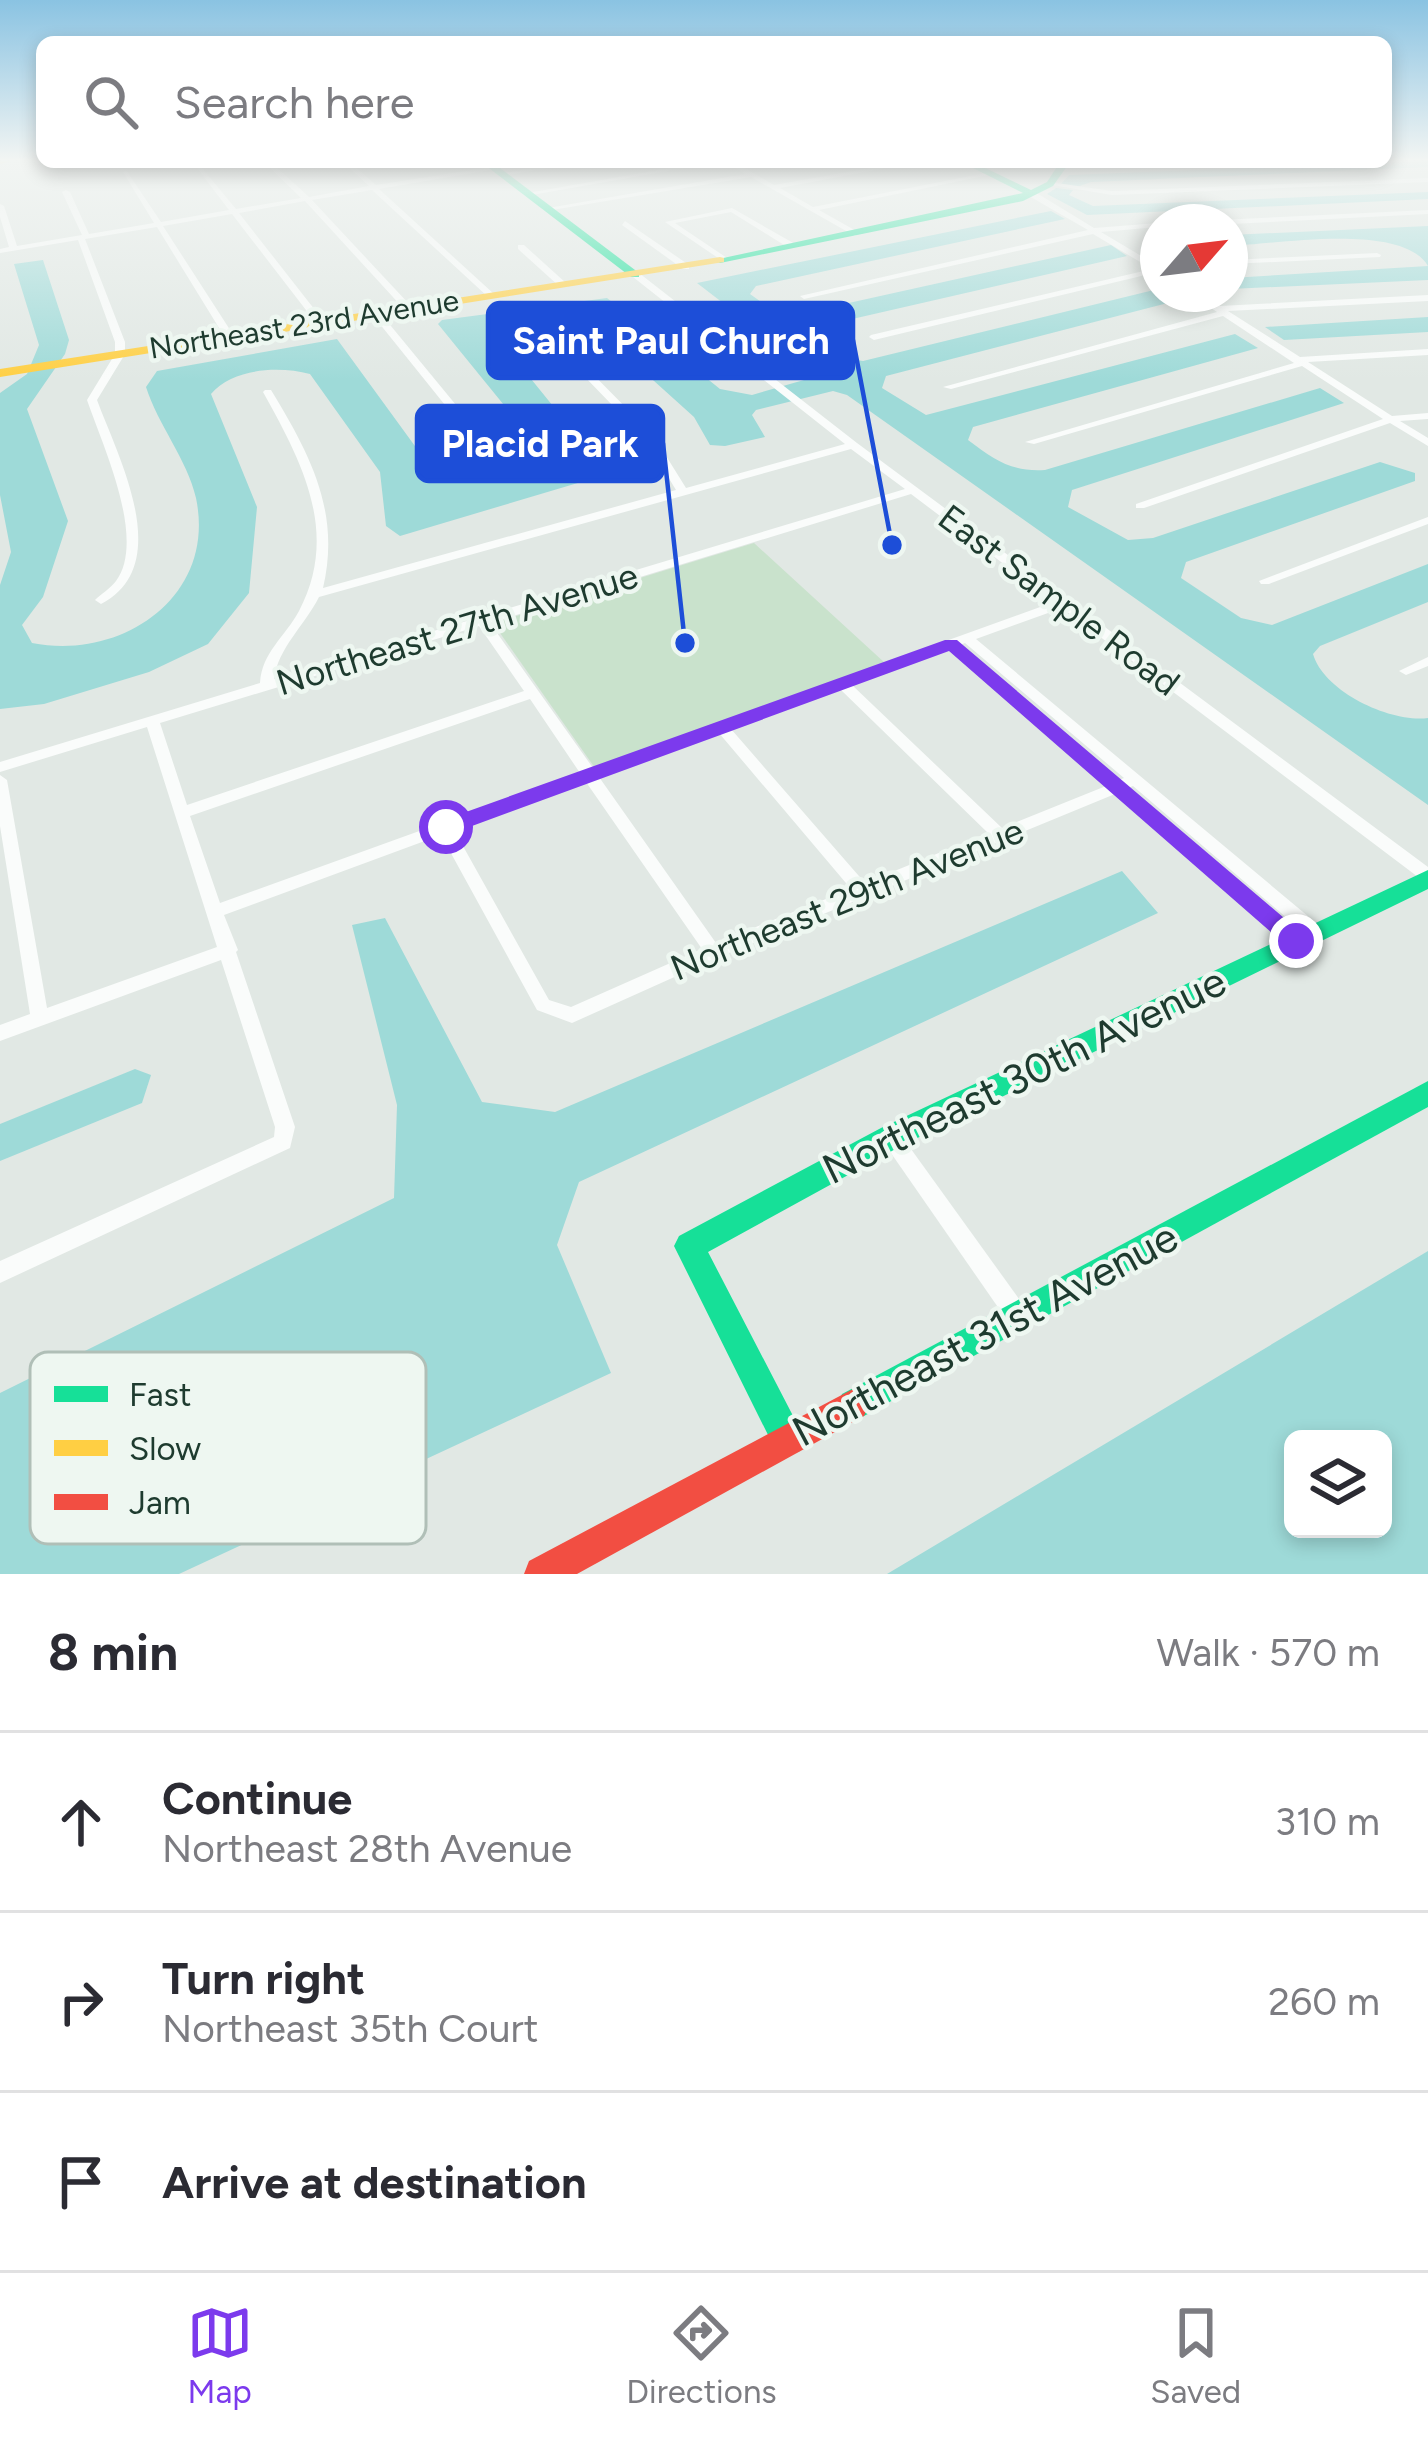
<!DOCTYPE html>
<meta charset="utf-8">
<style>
body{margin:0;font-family:Figtree,sans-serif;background:#f7f7f7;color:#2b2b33}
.controls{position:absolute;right:36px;bottom:36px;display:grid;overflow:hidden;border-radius:18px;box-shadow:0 6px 18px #0003}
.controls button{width:108px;height:108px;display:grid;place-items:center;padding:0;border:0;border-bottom:3px solid #e1e1e2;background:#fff;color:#2b2b33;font:60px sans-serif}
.compass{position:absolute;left:1140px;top:204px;width:108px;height:108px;border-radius:50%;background:#fff;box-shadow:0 6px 18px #0003;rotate:62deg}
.stop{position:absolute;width:36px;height:36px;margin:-27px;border:9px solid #7c3aed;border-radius:50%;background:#fff}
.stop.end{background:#7c3aed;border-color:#fff;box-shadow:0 3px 12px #0008}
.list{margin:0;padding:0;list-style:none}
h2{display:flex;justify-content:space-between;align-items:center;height:156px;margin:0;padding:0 48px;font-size:51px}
h2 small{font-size:39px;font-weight:400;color:#7c7c81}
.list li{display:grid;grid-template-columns:78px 1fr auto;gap:36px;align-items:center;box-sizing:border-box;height:180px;padding:0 48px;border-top:3px solid #e1e1e2}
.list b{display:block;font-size:45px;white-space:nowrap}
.list p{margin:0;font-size:39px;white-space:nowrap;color:#7c7c81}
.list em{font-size:39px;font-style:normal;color:#7c7c81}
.icon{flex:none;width:66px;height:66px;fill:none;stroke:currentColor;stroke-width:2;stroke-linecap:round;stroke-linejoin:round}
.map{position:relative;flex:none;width:1428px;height:1574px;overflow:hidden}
.search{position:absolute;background:#fff;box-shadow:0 6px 18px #0003;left:36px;right:36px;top:36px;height:132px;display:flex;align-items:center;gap:30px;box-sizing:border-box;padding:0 42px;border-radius:18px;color:#7c7c81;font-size:45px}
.sheet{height:696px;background:#fff}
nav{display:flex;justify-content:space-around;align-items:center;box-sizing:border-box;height:168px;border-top:3px solid #e1e1e2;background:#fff;font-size:33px;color:#7c7c81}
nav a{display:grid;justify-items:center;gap:6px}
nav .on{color:#7c3aed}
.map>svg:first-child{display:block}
.green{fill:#c9e2cc}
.water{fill:#9edad8;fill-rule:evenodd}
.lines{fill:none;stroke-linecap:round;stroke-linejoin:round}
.street{fill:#fafcfb;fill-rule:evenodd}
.fast{fill:#16e098;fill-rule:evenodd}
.slow{fill:#ffcf43;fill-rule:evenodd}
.jam{fill:#f24e42;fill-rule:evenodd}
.route{fill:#7c3aed}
.labels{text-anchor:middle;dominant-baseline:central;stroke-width:9;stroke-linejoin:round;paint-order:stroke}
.far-street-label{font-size:30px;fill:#1e3b2f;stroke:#eef7f1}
.street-label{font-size:36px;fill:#1e3b2f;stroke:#eef7f1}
.near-street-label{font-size:42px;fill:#1e3b2f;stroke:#eef7f1}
.key{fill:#eef7f1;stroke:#b0bfb7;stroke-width:3}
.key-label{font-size:33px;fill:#1e3b2f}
.leader{fill:none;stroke:#1d4ed8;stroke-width:4.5}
.callout-dot{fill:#1d4ed8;stroke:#eef7f1;stroke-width:4.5}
.callout{fill:#1d4ed8;stroke:#1d4ed8;stroke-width:4.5}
.callout-label{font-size:39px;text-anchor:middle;font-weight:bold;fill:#fff}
</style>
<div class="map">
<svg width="1428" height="1574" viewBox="0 0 1428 1574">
<rect width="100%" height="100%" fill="#e1e8e4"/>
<path class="green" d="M754 543 885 663 595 768 493 623Z"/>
<g class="water">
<path d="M1428 161V167L1091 182 1077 187 1061 184 1069 175Z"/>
<path d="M1056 188 1073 190 1069 195 1093 206 1428 192V199L1087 215 1047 194Z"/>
<path d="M1051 211 1065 219 756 286 750 294 775 312 799 314 1111 245 1127 256 813 328 814 340 839 357 863 361 1158 289V294L1187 298 886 376 882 388 926 415 1235 334 1258 348 973 427 968 440C995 460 1011 472 1045 470L1320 388 1344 403 1072 490 1068 507 1128 540 1153 538 1380 462 1415 473V481L1186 562 1181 578 1241 618 1272 625 1428 564V602L1320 646 1313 654C1324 692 1391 723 1428 718V805L847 395 833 391 756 410 752 415 765 437 725 446 710 445 694 417 593 326C570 315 515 318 502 343L608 474 400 536 386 526 380 472 310 374C279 366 233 368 211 394L257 507 249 593 208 644 149 672 44 704 0 709V585L11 552 0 495V393L27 374 39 345 14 264 43 260 69 340 65 354 27 409 68 521 43 597 22 625 32 643C120 661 217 598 196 498 187 459 158 425 146 387L157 371 337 339 436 475 476 482 529 469 539 448 438 324 442 320 607 298 720 389 752 395 818 376 697 283Z"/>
<path d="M1428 226V280L1230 289V278L1428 266C1402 222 1277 244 1230 246V235Z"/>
<path d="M1428 317V332L1284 340 1265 327Z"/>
<path d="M1122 871 1158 913 579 1182 557 1245 611 1373 179 1574H0V1393L394 1198 397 1105 352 925 385 918 482 1102 555 1112Z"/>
<path d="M135 1069 151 1075 142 1103 0 1161V1124Z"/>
<path d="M1428 1251V1574H887ZM1293 1439H1383V1529H1293Z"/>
</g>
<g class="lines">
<g class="street">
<path d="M197 162 236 209 301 198 264 162H271L309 197 369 186 343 162H350L376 185 504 165 502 168 379 189 494 294 487 296 372 190 312 200 409 304V308H403L305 201 239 213 322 319 323 321 319 324 316 323 232 214 163 226 234 336 229 339 224 336 157 227 85 239 125 342V354L97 400C118 457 176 565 101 604L95 600C101 594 111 588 116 581 147 539 102 444 87 400L115 354V342L78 240 0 253V249L9 247 0 217V204L4 206 17 246 82 235 62 192 66 190 70 192 89 234 154 223 123 172 126 170 161 222 229 210 194 164Z"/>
<path d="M567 162H583L502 176 499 174Z"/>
<path d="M704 162H719L526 196 522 194Z"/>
<path d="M726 162H734L774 185 904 162H918L780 188 813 207 991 172 994 174 819 210 858 232 855 236 751 177 546 211 542 209 745 174Z"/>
<path d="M1428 178V182L1112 195 1046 184 1050 182 1112 191Z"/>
<path d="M1029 192H1035L1094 228 1158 223V227L1101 232 1158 266V272L874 340 869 337 871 335 1152 269 1093 234 804 299 800 296 1088 230 1029 196Z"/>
<path d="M732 208 795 244 796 246 789 248 731 212 675 223 727 258 728 260 724 262 665 222Z"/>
<path d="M1428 210V214L1230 224 1215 222 1219 220Z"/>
<path d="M625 221 689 265V269H683L622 225Z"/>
<path d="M518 245H524L566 283V287H560L518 249Z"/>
<path d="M1377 253 1381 255 1380 257 1230 264V260Z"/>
<path d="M633 273H639L857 443 1428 867V882L1422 880 1062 608 976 639 1321 927 1323 932 1321 937 1315 939 1309 937 1133 786 1128 788 1302 936 1305 941 1302 946 1296 948 1290 946 1115 794 719 957 572 1023 537 1010 441 835 224 915 238 950 236 952 295 1127 290 1148 0 1283V1261L274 1137 275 1127 221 960 0 1041V1025L30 1014 0 826V775L7 780 47 1008 217 947 147 727 0 772V762L260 683C262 652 285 637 299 611 340 533 302 462 263 392L265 390H271C310 454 341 512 323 588L676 490 645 439 553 344V340H559L653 435 686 488 845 444 633 277ZM851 449 905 489 274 679C278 648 305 625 319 597ZM911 494 1054 602 593 768 490 623ZM479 626 524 691 187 805 160 723ZM965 643 1124 778 1119 780 960 645ZM949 649 1106 786 1002 828 852 685ZM840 689 988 833 865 883 731 729ZM530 699 580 773 220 903 190 816ZM719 733 851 889 716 943 599 777ZM586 782 702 949 571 1007 549 1000 454 830Z"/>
<path d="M1191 294H1201L1220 306 1428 295V301L1228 311 1300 357 1428 349V355L1308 362 1392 416 1428 413V419L1400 421 1428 438V446L1390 423 1144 508H1136V504L1383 419 1302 366 1034 444 1025 442 1294 363 1223 316 951 389 943 387 1217 312Z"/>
<path d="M371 309H377L470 422 487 455 486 457H478L461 425 371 313Z"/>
<path d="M1428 517V524L1269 584H1261L1259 581Z"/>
<path d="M1428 657V666L1406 675 1399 671Z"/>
<path d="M891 1128 898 1131 1027 1310 1030 1318 1027 1326 1019 1329 1011 1326 884 1143 881 1137 884 1131Z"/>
</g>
<g class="fast">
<path d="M481 162H492L639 273V277H631Z"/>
<path d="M961 162H973L1031 190 1047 182 1060 162H1070L1053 186 1023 201 720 263 714 260 1023 193Z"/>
<path d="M1428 870V889L901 1146 708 1252 805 1439 800 1451 788 1456 776 1451 679 1256 674 1246 679 1236 881 1128Z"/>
<path d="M1428 1081V1107L864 1416 853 1421 842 1416 837 1405 842 1394Z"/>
</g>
<g class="slow">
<path d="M0 161H11L0 164Z"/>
<path d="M720 257 724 258V262L0 377V369Z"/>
</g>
<path class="jam" d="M853 1389 864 1394 869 1405 864 1416 577 1574H524L529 1561Z"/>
</g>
<linearGradient id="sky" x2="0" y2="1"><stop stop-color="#8ac3e2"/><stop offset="0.42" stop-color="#f2f5f3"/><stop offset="1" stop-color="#f2f5f3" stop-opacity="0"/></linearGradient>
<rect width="1428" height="381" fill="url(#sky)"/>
<path class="route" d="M945 640H957L1304 935V947H1288L949 651 453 833H438L435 827 438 822Z"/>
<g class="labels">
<g class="far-street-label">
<text transform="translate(304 324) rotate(-9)">Northeast 23rd Avenue</text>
</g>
<g class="street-label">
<text transform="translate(1059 600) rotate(37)">East Sample Road</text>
<text transform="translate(457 629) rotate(-17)">Northeast 27th Avenue</text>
<text transform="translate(847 899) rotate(-22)">Northeast 29th Avenue</text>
</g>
<g class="near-street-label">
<text transform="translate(1024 1075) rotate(-26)">Northeast 30th Avenue</text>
<text transform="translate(985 1334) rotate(-28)">Northeast 31st Avenue</text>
</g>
</g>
<rect x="30" y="1352" width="396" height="192" rx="18" class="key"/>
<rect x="54" y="1386" width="54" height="16" fill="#16e098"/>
<rect x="54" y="1440" width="54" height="16" fill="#ffcf43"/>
<rect x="54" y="1494" width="54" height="16" fill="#f24e42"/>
<g class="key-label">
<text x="129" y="1406">Fast</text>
<text x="129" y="1460">Slow</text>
<text x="129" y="1514">Jam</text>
</g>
<path class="leader" d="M892 545L853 340M685 643L663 443"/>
<g class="callout-dot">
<circle cx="892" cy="545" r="12"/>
<circle cx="685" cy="643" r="12"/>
</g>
<g class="callout">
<rect x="488" y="303" width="365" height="75" rx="12"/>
<rect x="417" y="406" width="246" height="75" rx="12"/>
</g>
<g class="callout-label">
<text x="671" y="354">Saint Paul Church</text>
<text x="540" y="457">Placid Park</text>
</g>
</svg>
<div class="controls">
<button><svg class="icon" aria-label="layers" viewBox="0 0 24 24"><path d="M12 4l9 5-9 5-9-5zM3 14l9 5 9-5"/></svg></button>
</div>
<svg class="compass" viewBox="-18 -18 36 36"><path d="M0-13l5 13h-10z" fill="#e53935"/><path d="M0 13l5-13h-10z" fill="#7c7c81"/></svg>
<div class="stop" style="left:446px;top:827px"></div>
<div class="stop end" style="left:1296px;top:941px"></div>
<div class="search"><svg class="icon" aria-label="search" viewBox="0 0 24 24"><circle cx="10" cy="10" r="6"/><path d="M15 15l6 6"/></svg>Search here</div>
</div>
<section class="sheet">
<h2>8 min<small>Walk · 570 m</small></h2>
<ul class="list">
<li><svg class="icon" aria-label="ahead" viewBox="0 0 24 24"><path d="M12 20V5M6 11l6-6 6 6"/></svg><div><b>Continue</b><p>Northeast 28th Avenue</p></div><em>310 m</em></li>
<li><svg class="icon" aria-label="right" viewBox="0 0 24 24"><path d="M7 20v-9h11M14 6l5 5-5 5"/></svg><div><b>Turn right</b><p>Northeast 35th Court</p></div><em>260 m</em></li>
<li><svg class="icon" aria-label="arrive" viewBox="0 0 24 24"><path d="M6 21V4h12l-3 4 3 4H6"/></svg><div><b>Arrive at destination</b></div></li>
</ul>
</section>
<nav>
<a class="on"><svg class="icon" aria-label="map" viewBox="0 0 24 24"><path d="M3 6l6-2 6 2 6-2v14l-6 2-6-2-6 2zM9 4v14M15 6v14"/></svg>Map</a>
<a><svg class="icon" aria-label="directions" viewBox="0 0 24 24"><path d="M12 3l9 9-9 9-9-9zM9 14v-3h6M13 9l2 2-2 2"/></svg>Directions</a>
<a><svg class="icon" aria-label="saved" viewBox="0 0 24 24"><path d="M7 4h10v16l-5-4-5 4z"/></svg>Saved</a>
</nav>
